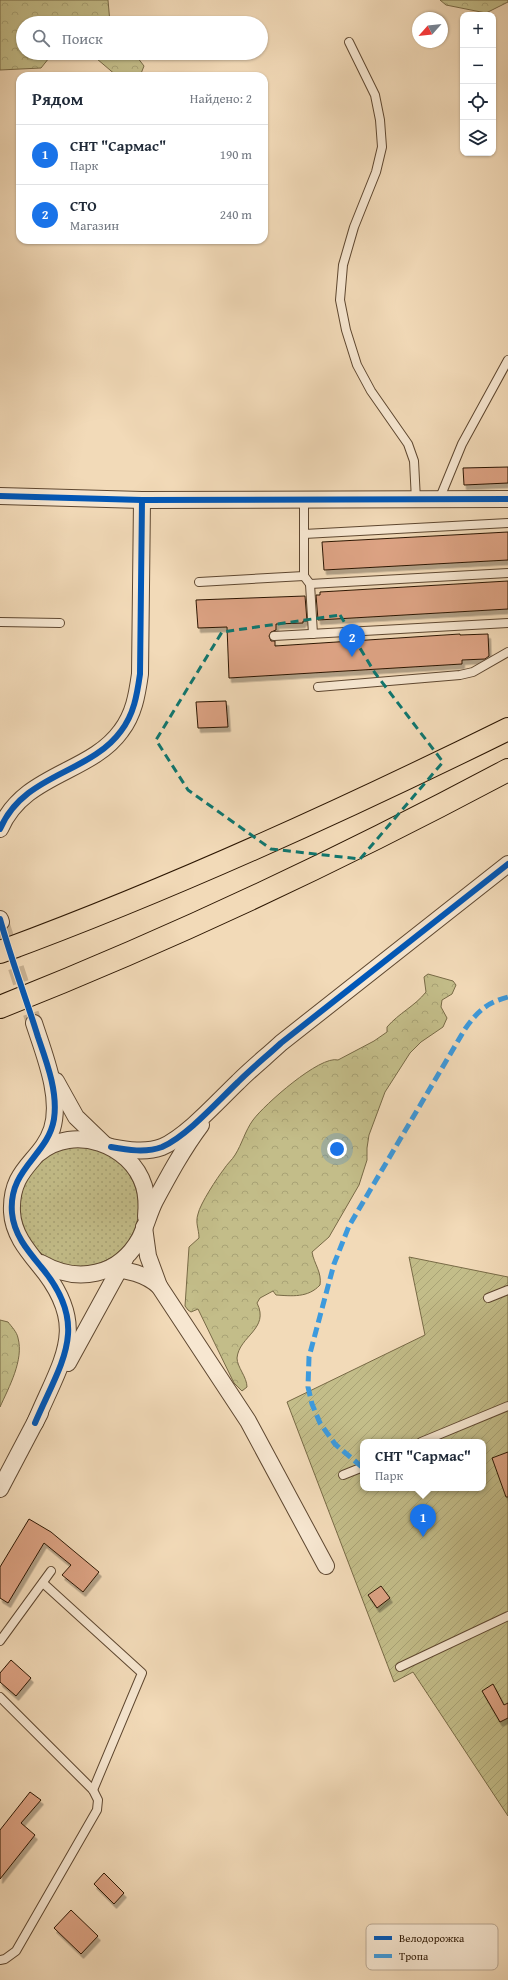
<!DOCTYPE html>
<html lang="ru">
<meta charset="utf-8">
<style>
body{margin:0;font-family:"Gentium Book Plus",serif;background:#f6f6f7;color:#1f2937}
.controls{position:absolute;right:12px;top:12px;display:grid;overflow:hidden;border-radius:8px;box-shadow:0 1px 3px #0004}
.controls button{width:36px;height:36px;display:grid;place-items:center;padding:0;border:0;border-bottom:1px solid #e0e1e3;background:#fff;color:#1f2937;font:20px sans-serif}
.compass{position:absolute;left:412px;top:12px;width:36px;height:36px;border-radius:50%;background:#fff;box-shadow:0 1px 3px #0004;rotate:243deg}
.you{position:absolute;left:337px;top:1149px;width:14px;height:14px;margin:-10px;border:3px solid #fff;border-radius:50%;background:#1a73e8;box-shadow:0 0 0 6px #1a73e833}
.badge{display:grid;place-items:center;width:26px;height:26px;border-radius:50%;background:#1a73e8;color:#fff;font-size:13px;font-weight:700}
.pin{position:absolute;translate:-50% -33px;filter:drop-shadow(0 1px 2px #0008)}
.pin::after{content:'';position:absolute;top:21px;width:14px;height:12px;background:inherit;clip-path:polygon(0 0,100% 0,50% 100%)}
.popup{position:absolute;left:360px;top:1439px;width:126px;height:52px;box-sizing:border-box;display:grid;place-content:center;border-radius:8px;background:#fff;filter:drop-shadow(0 1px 3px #0005);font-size:13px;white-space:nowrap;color:#747a83}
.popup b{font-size:15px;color:#1f2937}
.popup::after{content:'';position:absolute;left:50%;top:100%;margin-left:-8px;border:8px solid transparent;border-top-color:#fff}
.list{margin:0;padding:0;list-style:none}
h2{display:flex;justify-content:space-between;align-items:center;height:52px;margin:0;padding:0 16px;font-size:17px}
h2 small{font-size:13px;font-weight:400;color:#747a83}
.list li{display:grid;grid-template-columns:26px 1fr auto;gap:12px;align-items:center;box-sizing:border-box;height:60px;padding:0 16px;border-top:1px solid #e0e1e3}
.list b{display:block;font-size:15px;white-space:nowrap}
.list p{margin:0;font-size:13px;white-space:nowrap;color:#747a83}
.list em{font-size:13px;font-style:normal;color:#747a83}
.icon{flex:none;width:22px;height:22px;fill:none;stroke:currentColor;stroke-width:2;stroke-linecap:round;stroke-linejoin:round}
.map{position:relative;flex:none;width:508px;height:1980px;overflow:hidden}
.search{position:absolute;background:#fff;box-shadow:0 1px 3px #0004;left:16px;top:16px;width:252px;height:44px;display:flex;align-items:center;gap:10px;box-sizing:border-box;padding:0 14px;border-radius:22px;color:#747a83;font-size:15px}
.panel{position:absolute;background:#fff;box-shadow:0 1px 3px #0004;left:16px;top:72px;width:252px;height:172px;border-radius:12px}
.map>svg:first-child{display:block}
.grass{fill:url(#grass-dots);stroke:#786a46}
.forest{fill:url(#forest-crowns);stroke:#786a46}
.garden{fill:url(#garden-furrows);stroke:#786a46;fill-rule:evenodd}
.building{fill:#dda384;stroke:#2c1602;filter:url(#shadow)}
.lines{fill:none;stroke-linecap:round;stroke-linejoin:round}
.street-tunnel{stroke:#cab394;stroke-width:16;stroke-dasharray:16 8;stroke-linecap:butt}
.lane-casing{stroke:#5e4730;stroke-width:10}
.street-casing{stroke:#5e4730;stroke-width:18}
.highway-casing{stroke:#2c1602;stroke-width:24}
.lane{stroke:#f7e7d1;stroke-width:8}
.street{stroke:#f7e7d1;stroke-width:16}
.highway{stroke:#f2dab8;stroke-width:22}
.quiet{stroke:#3d9add;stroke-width:5;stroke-dasharray:10 5;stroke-linecap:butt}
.cycleway-casing{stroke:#f7e7d1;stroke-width:8}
.cycleway{stroke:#0057b8;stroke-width:6}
.marked{fill:none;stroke:#0f766e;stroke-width:3;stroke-dasharray:8 5;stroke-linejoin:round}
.key{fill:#f7e7d1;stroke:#baa893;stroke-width:1}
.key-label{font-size:11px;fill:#2c1602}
</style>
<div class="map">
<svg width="508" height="1980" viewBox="0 0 508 1980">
<defs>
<pattern id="grass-dots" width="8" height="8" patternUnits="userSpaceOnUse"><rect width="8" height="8" fill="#c3bd89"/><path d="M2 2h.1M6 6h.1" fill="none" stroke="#a8a275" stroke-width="1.8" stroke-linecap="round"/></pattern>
<pattern id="forest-crowns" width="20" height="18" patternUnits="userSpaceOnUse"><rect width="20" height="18" fill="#c3bd89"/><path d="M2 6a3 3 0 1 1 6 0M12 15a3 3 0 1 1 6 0" fill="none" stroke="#a8a275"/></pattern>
<pattern id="garden-furrows" width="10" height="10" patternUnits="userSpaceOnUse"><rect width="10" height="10" fill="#c3bd89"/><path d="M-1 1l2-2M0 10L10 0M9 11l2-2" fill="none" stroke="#a8a275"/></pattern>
<filter id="shadow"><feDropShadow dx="2.5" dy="4.5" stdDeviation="0" flood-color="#0004"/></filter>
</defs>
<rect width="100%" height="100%" fill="#f2dab8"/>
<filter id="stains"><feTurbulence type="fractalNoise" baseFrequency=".005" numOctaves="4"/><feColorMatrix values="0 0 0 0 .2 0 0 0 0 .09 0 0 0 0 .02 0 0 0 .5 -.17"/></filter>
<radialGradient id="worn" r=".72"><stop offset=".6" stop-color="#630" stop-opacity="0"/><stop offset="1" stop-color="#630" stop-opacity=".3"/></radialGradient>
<circle class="grass" cx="79" cy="1207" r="60"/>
<g class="forest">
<path d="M0 0H108L110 23H23V53H53L41 68 0 70Z"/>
<path d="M440 0H508V2L486 13 446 5Z"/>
<path d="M90 53H134L144 66 140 76H117Z"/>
<path d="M428 974 453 981 456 985 452 994 442 1000 441 1007 447 1018 443 1027 421 1042 410 1053 385 1092 369 1135 367 1148V1160L359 1185 329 1237 312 1252C314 1264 322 1272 320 1285 308 1298 292 1296 276 1295L273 1291 260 1298 257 1303C270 1329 239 1336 237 1358 237 1367 247 1377 247 1387L242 1391 234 1383 198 1309 191 1312 188 1310 185 1306 189 1247 199 1238C199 1229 195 1223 198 1214 200 1204 217 1178 224 1169 227 1164 232 1160 235 1155 242 1144 245 1131 253 1120 264 1105 320 1055 338 1060L374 1041 387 1032V1027C399 1013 415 1006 426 992L424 977Z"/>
<path d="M0 1320 8 1322C11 1326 17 1332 18 1338 24 1360 9 1387 0 1407Z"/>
</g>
<path class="garden" d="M409 1257 508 1277V1816L413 1672 394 1682 287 1402 425 1335ZM363 1442H483V1488H363Z"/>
<g class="building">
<path d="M508 467V483L464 485 463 468Z"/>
<path d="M508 532V560L324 570 322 542Z"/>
<path d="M508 581V609L318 620 316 595H320V592Z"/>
<path d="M305 596 307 621H303V623L276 624V630L271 632 269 636 271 641H275V646L460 634V635L488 634 489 656 485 659 462 660V664L229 678 227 627 198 628 196 600Z"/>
<path d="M226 701 228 727 198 728 196 702Z"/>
<path d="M508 1452V1497H506L492 1458Z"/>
<path d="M29 1519 51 1532 99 1572 83 1592 62 1575 71 1565 44 1543 8 1603 0 1598V1567Z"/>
<path d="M381 1586 390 1598 377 1608 368 1595Z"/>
<path d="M11 1660 31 1678 16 1696 0 1682V1673Z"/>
<path d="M493 1684 504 1705 508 1703V1718L500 1722 482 1691Z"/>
<path d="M30 1792 41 1800 21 1823 35 1835 0 1879V1830Z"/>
<path d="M104 1873 124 1893 114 1904 94 1884Z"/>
<path d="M71 1910 98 1936 81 1954 54 1928Z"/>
</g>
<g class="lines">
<path class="street-tunnel" d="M1 922 34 1023"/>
<g class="lane-casing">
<g id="lane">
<path d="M349 42 375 95 380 120 382 147 376 172 354 227 343 265 340 300 346 330 357 365 371 391 408 444 414 461 416 500"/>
<path d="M304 500V576L310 584 508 573"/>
<path d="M439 500 462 444 508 360"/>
<path d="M304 534 508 523"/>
<path d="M199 582 304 576"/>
<path d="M310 584 313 634"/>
<path d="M0 622 60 623"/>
<path d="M274 636 508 623"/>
<path d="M318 687 460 675 473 672 508 652"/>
<path d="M488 1298 508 1290"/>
<path d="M421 1442 508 1406"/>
<path d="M343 1475 363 1467"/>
<path d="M43 1583 142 1673 93 1790"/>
<path d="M0 1641 51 1571"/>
<path d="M400 1667 508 1616"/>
<path d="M0 1697 93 1790 98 1800 97 1810 16 1951 5 1959 0 1960"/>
</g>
</g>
<g class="street-casing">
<g id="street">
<path d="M0 496 142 500 508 499"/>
<path d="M0 829C24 773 90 774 121 731 134 714 137 695 140 674L142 500"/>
<path d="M0 919 1 922"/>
<path d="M34 1023C44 1054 62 1097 52 1129 41 1162 10 1167 12 1212 13 1233 26 1249 39 1265 91 1327 62 1358 35 1423"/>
<path d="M56 1081 76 1117 103 1143"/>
<path d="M111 1147C127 1150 146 1153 162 1147 187 1136 218 1101 238 1082 252 1068 267 1056 281 1043L508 864"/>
<path d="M39 1153C74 1124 131 1144 144 1186 147 1196 147 1206 146 1217"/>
<path d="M144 1227 148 1256 159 1286 248 1421 326 1566"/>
<path d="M41 1263C78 1284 119 1276 140 1238 146 1226 149 1213 155 1201 169 1175 183 1149 201 1125"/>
<path d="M109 1270C126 1268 147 1275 159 1286"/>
<path d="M68 1363 125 1259"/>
<path d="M0 1489 40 1413"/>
</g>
</g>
<g class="highway-casing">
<g id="highway">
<path d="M0 952C174 888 342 811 508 729"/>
<path d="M0 1007C174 938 343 858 508 770"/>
</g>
</g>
<use href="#lane" class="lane"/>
<use href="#street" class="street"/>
<use href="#highway" class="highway"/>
<path class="quiet" d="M362 1467 335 1444 320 1423 312 1404 308 1387 309 1357 334 1264 349 1226 465 1029C478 1011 486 1003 508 997"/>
<g class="cycleway-casing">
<g id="cycleway">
<path d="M0 496 142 500 508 499"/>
<path d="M0 829C24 773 90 774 121 731 134 714 137 695 140 674L142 500"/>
<path d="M0 919C11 959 26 998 38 1037 47 1063 58 1092 54 1119 48 1156 8 1168 12 1213 14 1235 28 1251 42 1268 91 1327 61 1362 35 1423"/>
<path d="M111 1147C127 1150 146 1153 162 1147 187 1136 218 1101 238 1082 252 1068 267 1056 281 1043L508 864"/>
</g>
</g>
<use href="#cycleway" class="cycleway"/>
</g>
<path class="marked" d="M340 615 375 673 443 762 360 859 271 849 188 790 156 740 222 632Z"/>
<rect x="366" y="1924" width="132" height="46" rx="6" class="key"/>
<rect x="374" y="1936" width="18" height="4" fill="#0057b8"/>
<rect x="374" y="1954" width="18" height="4" fill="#3d9add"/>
<g class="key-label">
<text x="399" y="1942">Велодорожка</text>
<text x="399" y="1960">Тропа</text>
</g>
<rect width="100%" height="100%" filter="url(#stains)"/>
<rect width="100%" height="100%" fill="url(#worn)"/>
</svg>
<div class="controls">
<button>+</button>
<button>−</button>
<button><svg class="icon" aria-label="locate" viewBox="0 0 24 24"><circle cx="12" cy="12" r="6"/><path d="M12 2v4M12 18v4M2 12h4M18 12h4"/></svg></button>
<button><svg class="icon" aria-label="layers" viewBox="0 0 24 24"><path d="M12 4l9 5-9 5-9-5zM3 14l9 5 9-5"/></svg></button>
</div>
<svg class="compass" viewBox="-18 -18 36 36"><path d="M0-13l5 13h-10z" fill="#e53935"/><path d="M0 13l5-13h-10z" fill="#747a83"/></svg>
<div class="you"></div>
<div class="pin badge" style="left:423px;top:1537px">1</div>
<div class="popup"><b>СНТ &quot;Сармас&quot;</b>Парк</div>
<div class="pin badge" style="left:352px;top:657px">2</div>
<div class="search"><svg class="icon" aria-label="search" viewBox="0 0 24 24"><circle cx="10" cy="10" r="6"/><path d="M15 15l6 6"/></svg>Поиск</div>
<section class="panel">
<h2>Рядом<small>Найдено: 2</small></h2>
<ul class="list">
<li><span class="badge">1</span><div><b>СНТ &quot;Сармас&quot;</b><p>Парк</p></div><em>190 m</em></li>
<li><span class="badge">2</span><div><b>СТО</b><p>Магазин</p></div><em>240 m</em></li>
</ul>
</section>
</div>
